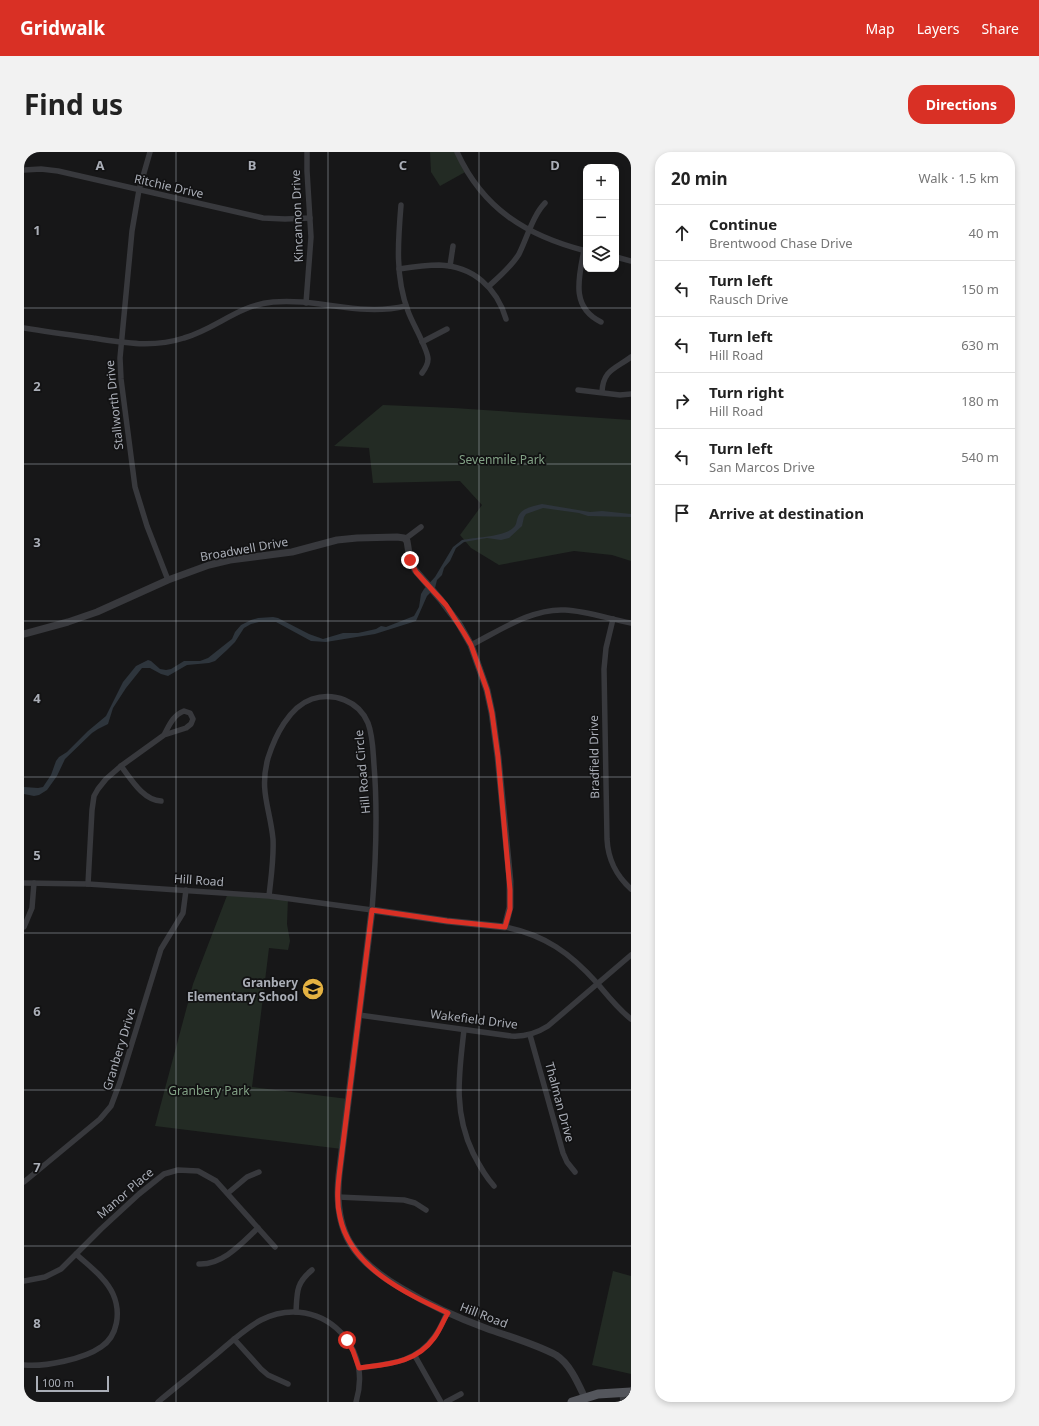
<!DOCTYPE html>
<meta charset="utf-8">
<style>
body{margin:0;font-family:"Noto Sans",sans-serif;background:#f2f2f2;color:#222}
.controls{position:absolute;right:12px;top:12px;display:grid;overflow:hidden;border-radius:8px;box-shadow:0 2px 6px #0003}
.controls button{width:36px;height:36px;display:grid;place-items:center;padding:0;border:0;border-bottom:1px solid #e0e0e0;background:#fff;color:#222;font:20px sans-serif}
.scale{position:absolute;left:12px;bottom:10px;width:73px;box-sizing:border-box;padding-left:4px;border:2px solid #aaaeb7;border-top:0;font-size:11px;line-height:14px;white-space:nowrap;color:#aaaeb7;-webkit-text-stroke:3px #121213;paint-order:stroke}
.stop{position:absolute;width:12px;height:12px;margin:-9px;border:3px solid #d93025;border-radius:50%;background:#fff}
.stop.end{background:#d93025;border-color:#fff;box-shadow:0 1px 4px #0008}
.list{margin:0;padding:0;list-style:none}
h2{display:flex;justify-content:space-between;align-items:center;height:52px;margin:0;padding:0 16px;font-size:17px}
h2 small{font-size:13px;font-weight:400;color:#767676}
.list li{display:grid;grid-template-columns:26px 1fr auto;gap:12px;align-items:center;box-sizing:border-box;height:56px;padding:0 16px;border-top:1px solid #e0e0e0}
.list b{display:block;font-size:15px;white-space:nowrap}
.list p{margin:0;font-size:13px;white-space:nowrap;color:#767676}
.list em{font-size:13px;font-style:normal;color:#767676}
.icon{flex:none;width:22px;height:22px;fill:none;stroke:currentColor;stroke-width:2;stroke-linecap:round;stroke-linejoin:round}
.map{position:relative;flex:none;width:607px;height:1250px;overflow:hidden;border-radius:16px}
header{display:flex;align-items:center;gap:24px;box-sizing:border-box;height:56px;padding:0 20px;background:#d93025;color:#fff}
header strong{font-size:19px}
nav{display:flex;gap:22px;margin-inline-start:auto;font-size:14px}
.intro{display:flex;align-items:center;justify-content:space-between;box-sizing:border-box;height:96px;padding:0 24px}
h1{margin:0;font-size:28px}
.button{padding:10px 18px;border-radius:16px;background:#d93025;color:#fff;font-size:14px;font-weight:700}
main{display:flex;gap:24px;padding:0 24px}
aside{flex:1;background:#fff;border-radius:16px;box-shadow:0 2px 6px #0003}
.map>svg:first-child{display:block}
.green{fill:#232b24}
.water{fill:#2e353c}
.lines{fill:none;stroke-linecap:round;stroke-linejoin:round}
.minor{stroke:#38393d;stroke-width:5.5}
.tertiary{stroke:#38393d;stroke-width:7}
.primary{stroke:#54565c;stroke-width:9}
.route{stroke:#d93025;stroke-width:5}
.grid{fill:none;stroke:#aaaeb7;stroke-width:1;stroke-opacity:0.55}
.labels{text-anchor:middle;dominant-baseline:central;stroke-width:3.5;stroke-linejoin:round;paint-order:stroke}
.street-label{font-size:12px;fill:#aaaeb7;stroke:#121213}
.park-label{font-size:12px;fill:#82a185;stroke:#121213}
.poi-label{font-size:12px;font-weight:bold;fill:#aaaeb7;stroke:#121213;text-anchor:end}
.grid-label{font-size:13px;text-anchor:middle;font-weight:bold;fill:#aaaeb7;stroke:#121213;stroke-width:3.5;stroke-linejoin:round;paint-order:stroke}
</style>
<header>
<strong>Gridwalk</strong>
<nav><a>Map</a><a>Layers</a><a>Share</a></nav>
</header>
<div class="intro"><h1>Find us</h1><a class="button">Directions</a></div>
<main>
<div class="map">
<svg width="607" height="1250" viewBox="0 0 607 1250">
<rect width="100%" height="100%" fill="#171718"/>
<g class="green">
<path d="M406 0H433L443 19 416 34 407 20Z"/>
<path d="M359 253 430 256 607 268V409L588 403 550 399 475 413 447 396 436 383 458 353 436 329 349 331 345 296 310 294Z"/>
<path d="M204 741 264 746 263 772 266 789 264 798 245 796 228 935 324 947 318 997 131 974 169 832Z"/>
<path d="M589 1119 607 1124V1222L568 1213Z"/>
</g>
<path class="water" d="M518 352 566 360 578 359 607 362V365L564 364 555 361 519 356 502 362 500 365 498 374 485 386 477 388 463 386 440 390 432 396 426 409 420 416 418 423 413 428 411 436 403 444 392 469 351 482 302 490 287 489 252 470H235L227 472 220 476 211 490 203 498 191 509 185 511 163 513 144 524 137 522 126 516H118L102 536 89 556 84 572 74 577 68 581 41 607 33 624 23 638 15 643 10 644 0 642V635L14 636 19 635 27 623 32 609 35 605 43 600 64 579 82 564 99 530 112 514 124 508 127 509 136 517 142 518 147 517 160 509H176L184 506 208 487 211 480 217 473 227 468 234 466 249 465 254 466 285 482 299 487 319 481H334L352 477 357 474 362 475 390 464 395 455 397 442 400 437 411 425 429 395 438 388C451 385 479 385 489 376 493 373 492 369 494 365 497 356 510 354 518 352Z"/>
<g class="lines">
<g class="minor">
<path d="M126 0 115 38 108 79 96 206 97 227 111 335 123 374 144 428"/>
<path d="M433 0C459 57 503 84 562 99"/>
<path d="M0 18 17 17 34 19 239 66 261 67 286 66"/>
<path d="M377 53C374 89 371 125 384 159 388 171 404 197 404 207 404 212 401 217 398 221"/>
<path d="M560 98C555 125 546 155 577 170"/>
<path d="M592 105 607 109"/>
<path d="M426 114 429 94"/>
<path d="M375 117C388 115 402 113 415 113 449 114 473 136 482 167"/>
<path d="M465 134C476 124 487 115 495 102 503 86 509 63 521 51"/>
<path d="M282 151 287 85 283 19V0"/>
<path d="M0 176C23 180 46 183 69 186 100 191 129 196 160 186 192 177 214 153 249 150 295 146 335 165 382 154"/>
<path d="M398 190 423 177"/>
<path d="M554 238 596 243 607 242"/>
<path d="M578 240C579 218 591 217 607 205"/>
<path d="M381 387 397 375"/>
<path d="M589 467 582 496 580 517 583 687C584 708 592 723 607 737"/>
<path d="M447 493C475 479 508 456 541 458 563 459 585 467 607 471"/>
<path d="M97 614C107 627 119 648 137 649"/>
<path d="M0 731 64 732 245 744 348 758C352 708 354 662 350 613 349 599 349 584 344 571 335 549 310 540 288 547 265 555 251 584 244 606 235 639 246 656 249 687 250 706 247 725 245 744"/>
<path d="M64 732 68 658 70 644 74 637 82 627 97 614 140 583 162 576 167 572 169 567 166 561 160 559C149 563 145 574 140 583"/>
<path d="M0 775 8 756 10 731"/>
<path d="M481 775C521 783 546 801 573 831 584 844 594 857 607 867"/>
<path d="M335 863 487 884C501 885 513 881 524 874L607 803"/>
<path d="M440 878C435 922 429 959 449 1001 455 1013 461 1024 470 1034"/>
<path d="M506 883 539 1001 543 1010 551 1020"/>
<path d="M0 1030 76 967 87 954 96 930 137 797 159 761 162 738"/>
<path d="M204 1041 223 1025 235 1020"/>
<path d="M314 1045 380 1048 391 1051 402 1058"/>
<path d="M175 1112C199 1113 218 1091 234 1076"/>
<path d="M0 1129 21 1125 37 1117 77 1077 115 1042 140 1022 154 1018 174 1019 192 1029 251 1095"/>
<path d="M272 1160C273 1140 272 1131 288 1118"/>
<path d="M210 1187 237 1217 244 1223 264 1232"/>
<path d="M391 1204 417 1250"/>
<path d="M0 1213C21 1215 60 1207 77 1195 94 1184 97 1160 89 1142 82 1126 65 1114 52 1102"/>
<path d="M335 1216C364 1212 392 1211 410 1185 416 1178 419 1169 423 1161"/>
<path d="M598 1240 599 1250"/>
<path d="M134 1250C152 1235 171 1220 189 1205 217 1182 241 1154 281 1161 297 1164 310 1172 320 1184 336 1203 339 1227 332 1250"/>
<path d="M422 1250 437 1242"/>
</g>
<path class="tertiary" d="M0 482 44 470 73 460 144 428 185 413 206 408 268 400 313 388 333 386 373 385 380 386 383 389 386 408 391 418 417 448 435 472 447 493 463 538 468 561 474 605 486 729V755L481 775 423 769 348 758 315 1023C309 1080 329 1108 377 1136 405 1153 434 1166 464 1177 487 1185 511 1192 532 1203 546 1212 554 1231 561 1246"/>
<path class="primary" d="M548 1250 574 1242 607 1240"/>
</g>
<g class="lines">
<path class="route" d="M323 1188 329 1199 335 1216C364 1212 392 1211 410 1186 416 1178 419 1169 424 1161 381 1141 326 1115 316 1065 312 1049 314 1032 316 1016L348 758 423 769 481 775 486 757V738L474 605 468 561 463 538 447 493 440 481 422 453 392 420 386 408"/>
</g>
<path class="grid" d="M152 0V1250M304 0V1250M455 0V1250M0 156H607M0 312H607M0 469H607M0 625H607M0 781H607M0 938H607M0 1094H607"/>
<defs>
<g id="school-disc" transform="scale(1.15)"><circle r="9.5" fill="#e5b242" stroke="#121213"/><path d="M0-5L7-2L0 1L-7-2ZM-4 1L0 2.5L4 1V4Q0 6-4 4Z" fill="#111"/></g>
</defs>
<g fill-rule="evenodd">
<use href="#school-disc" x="289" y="837"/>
</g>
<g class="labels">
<g class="street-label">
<text transform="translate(145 34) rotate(13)">Ritchie Drive</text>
<text transform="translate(273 64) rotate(-92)">Kincannon Drive</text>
<text transform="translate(90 253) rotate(-96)">Stallworth Drive</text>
<text transform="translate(220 397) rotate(-10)">Broadwell Drive</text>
<text transform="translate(570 605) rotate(-91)">Bradfield Drive</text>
<text transform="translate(338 620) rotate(-95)">Hill Road Circle</text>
<text transform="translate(175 728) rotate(4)">Hill Road</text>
<text transform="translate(450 867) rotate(7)">Wakefield Drive</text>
<text transform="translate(95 897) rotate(-73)">Granbery Drive</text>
<text transform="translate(536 950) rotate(75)">Thalman Drive</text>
<text transform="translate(101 1041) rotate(-41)">Manor Place</text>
<text transform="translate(460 1163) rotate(21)">Hill Road</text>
</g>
<g class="park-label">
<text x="478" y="307">Sevenmile Park</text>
<text x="185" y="938">Granbery Park</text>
</g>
<g class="poi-label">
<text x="274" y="830">Granbery<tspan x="274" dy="14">Elementary School</tspan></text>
</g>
</g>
<g class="grid-label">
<text x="76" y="18">A</text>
<text x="228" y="18">B</text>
<text x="379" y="18">C</text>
<text x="531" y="18">D</text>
<text x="13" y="83">1</text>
<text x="13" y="239">2</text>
<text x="13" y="395">3</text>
<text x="13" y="551">4</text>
<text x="13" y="708">5</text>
<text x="13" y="864">6</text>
<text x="13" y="1020">7</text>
<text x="13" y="1176">8</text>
</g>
</svg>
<div class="controls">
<button>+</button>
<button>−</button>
<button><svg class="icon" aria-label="layers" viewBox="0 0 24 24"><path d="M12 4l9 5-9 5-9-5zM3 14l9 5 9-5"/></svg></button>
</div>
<div class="scale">100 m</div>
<div class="stop" style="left:323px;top:1188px"></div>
<div class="stop end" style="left:386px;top:408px"></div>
</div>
<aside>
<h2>20 min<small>Walk · 1.5 km</small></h2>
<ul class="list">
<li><svg class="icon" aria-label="ahead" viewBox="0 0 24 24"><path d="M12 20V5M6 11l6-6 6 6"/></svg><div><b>Continue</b><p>Brentwood Chase Drive</p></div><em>40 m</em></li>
<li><svg class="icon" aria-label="left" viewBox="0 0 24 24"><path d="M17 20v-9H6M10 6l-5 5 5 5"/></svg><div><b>Turn left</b><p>Rausch Drive</p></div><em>150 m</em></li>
<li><svg class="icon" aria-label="left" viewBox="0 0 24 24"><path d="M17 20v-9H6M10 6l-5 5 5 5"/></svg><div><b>Turn left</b><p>Hill Road</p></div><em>630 m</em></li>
<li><svg class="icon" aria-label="right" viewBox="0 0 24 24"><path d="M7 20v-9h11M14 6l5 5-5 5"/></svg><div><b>Turn right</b><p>Hill Road</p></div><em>180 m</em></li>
<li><svg class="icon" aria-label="left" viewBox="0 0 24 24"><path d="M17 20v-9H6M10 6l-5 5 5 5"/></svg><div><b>Turn left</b><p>San Marcos Drive</p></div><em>540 m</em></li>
<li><svg class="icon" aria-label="arrive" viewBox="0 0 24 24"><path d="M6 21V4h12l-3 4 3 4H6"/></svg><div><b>Arrive at destination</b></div></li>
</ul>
</aside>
</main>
